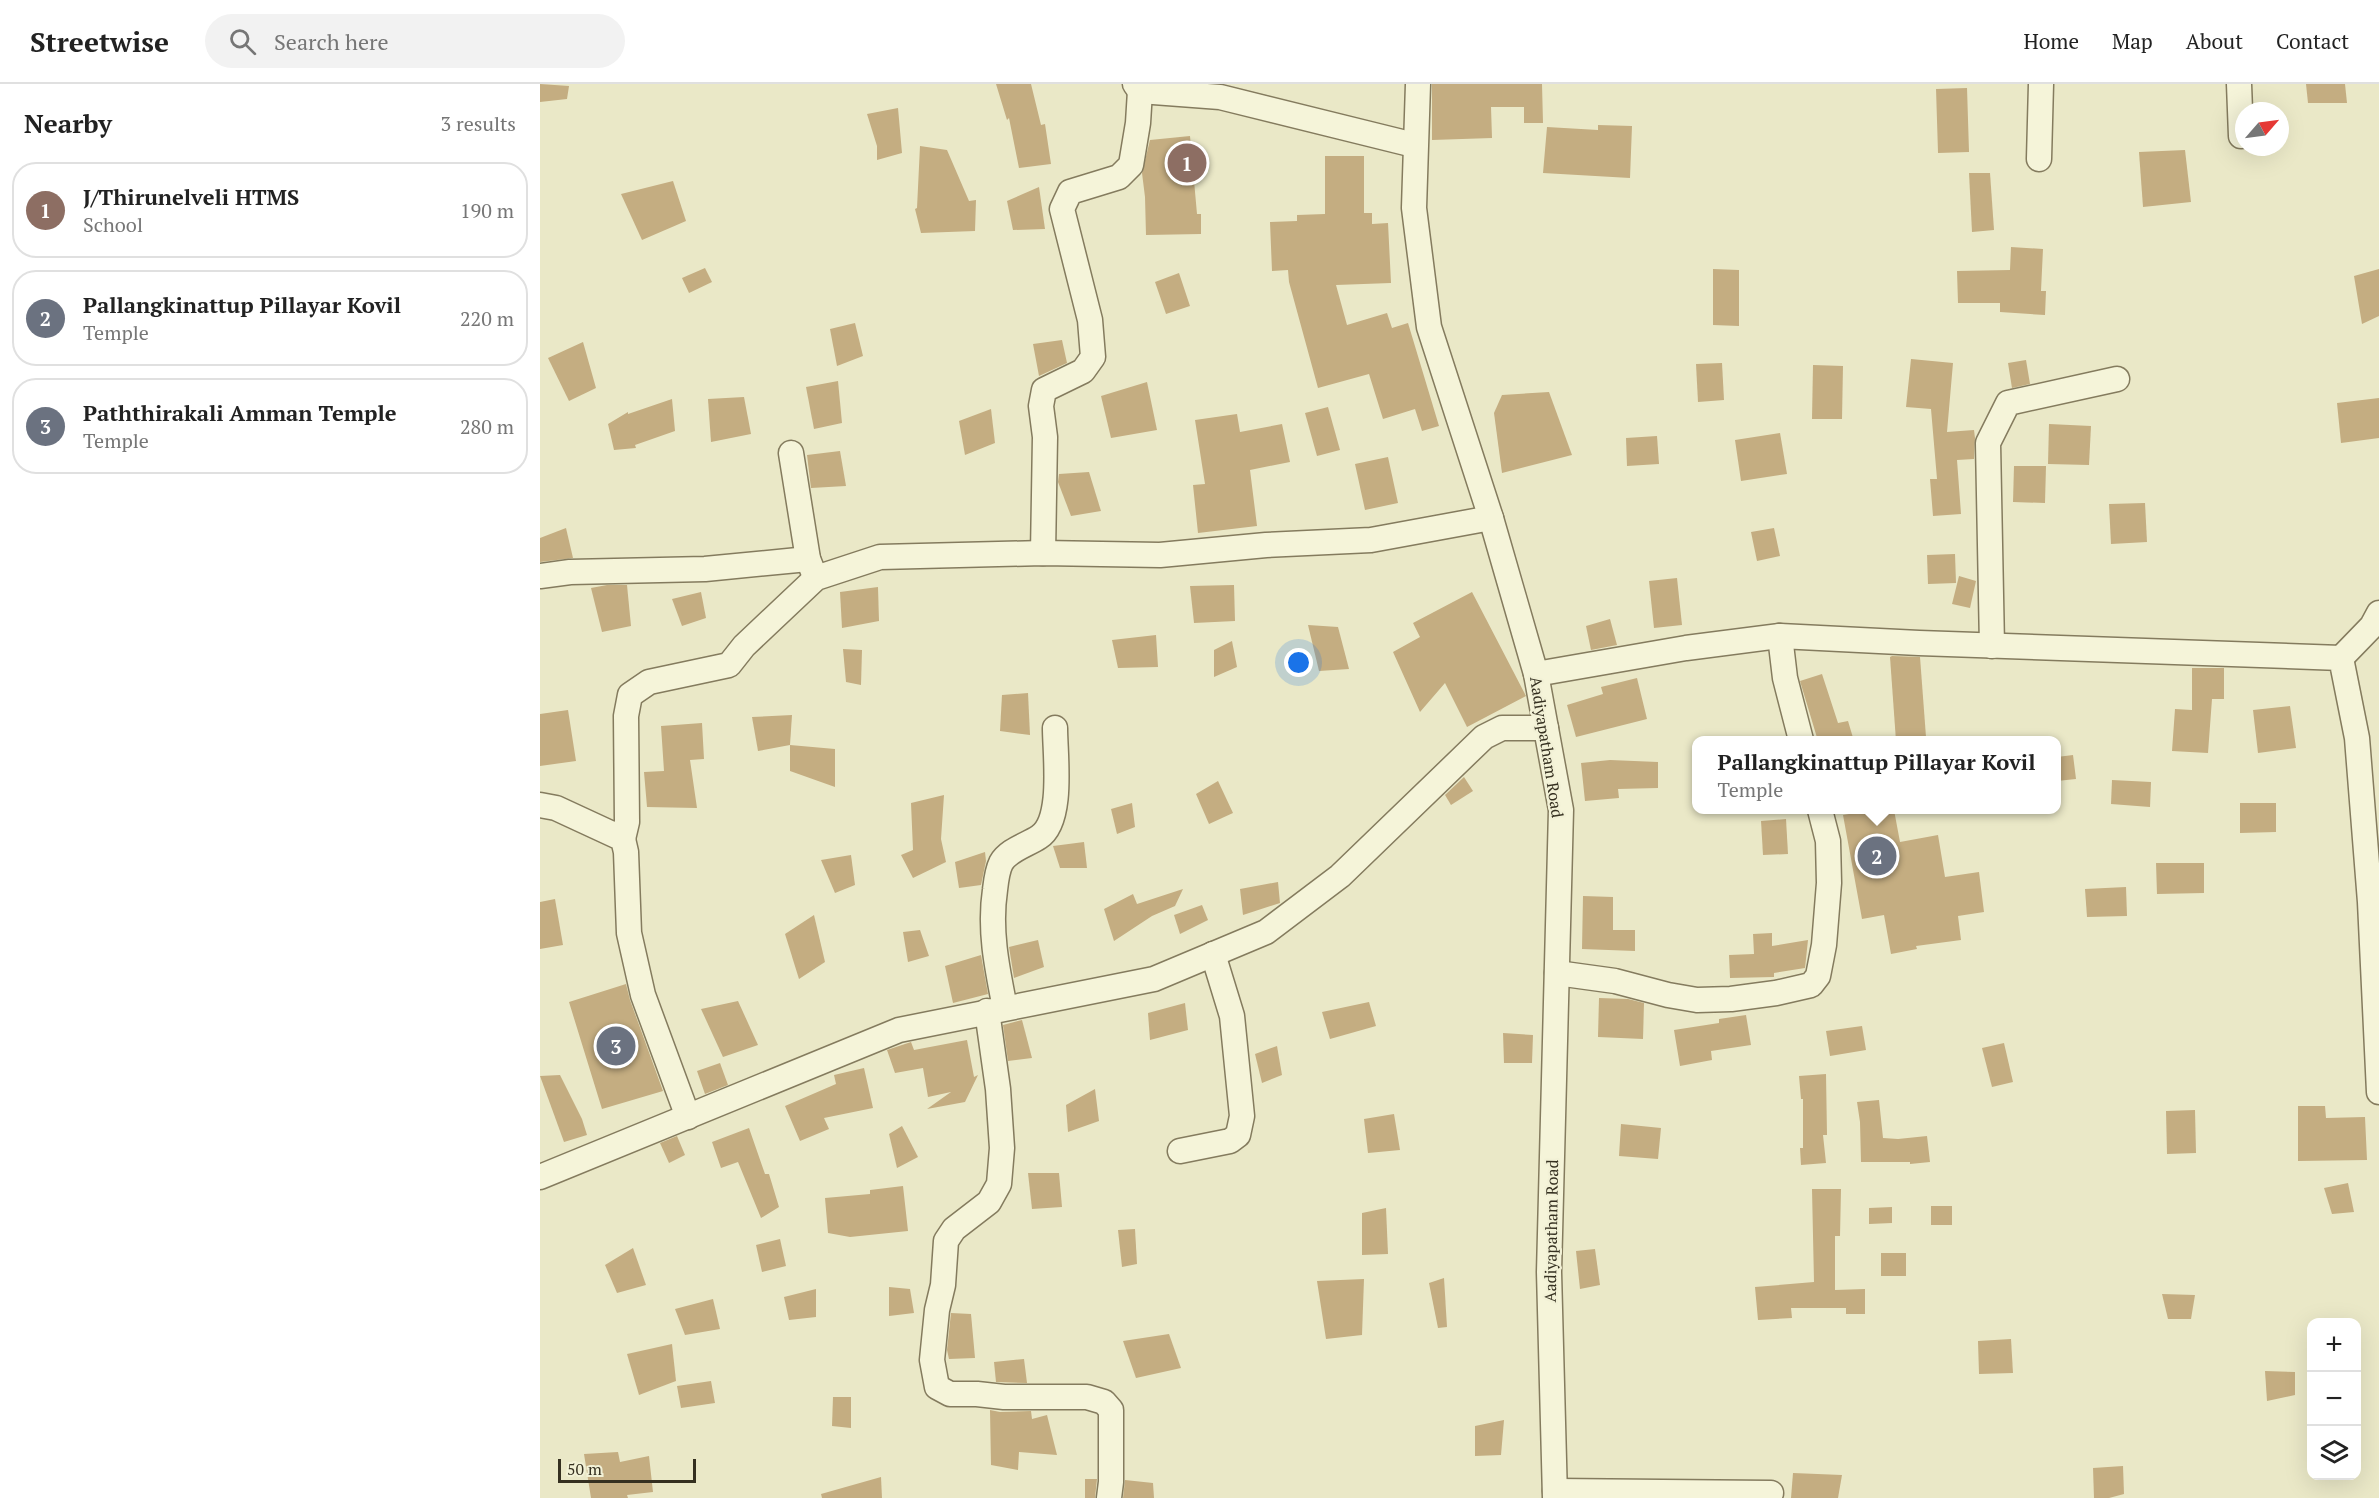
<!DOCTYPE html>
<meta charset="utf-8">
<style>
body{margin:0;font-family:"PT Serif",serif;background:#f2f2f2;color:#222}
.controls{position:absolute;right:18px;bottom:18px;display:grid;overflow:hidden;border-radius:12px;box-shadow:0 6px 24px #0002}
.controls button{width:54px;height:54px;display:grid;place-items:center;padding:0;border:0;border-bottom:2px solid #e0e0e0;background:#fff;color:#222;font:30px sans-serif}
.compass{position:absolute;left:1695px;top:18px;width:54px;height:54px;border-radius:50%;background:#fff;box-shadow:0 6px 24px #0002;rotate:62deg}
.scale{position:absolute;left:18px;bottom:15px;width:138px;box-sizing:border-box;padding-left:6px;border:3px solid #353020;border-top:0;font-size:16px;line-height:21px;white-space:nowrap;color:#353020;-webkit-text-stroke:4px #f2f1d6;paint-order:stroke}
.you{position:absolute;left:759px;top:579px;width:21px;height:21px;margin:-15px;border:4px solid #fff;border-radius:50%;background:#1a73e8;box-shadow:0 0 0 9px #1a73e833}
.badge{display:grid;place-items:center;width:39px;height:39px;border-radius:50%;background:#d93025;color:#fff;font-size:20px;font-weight:700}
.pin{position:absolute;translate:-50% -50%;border:3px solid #fff;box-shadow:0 2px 6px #0006}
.popup{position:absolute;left:1152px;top:652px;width:369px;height:78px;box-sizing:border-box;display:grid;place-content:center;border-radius:12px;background:#fff;filter:drop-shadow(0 2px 4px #0005);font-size:20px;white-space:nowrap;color:#767676}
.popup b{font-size:22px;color:#222}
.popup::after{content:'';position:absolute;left:50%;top:100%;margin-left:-12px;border:12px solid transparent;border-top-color:#fff}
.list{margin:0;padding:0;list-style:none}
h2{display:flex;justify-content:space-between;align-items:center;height:78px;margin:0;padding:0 24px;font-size:26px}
h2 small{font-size:20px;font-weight:400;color:#767676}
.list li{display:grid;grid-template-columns:39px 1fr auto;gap:18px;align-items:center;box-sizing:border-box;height:96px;margin:0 12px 12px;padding:0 12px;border:2px solid #e0e0e0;border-radius:24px}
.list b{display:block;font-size:22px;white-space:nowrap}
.list p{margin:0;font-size:20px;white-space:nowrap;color:#767676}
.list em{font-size:20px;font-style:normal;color:#767676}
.icon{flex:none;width:33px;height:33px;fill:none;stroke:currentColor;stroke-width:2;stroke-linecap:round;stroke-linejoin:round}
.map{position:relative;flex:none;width:1839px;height:1414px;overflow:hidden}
header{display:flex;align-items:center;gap:36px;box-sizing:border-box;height:84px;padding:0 30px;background:#fff;border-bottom:2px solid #e0e0e0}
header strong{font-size:28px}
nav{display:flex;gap:33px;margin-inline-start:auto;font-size:21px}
.search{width:420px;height:54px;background:#f2f2f2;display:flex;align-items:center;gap:15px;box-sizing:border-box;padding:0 21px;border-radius:33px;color:#767676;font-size:22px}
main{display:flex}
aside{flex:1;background:#fff}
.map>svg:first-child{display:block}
.building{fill:#c4ad81}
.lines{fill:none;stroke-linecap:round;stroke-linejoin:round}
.minor-casing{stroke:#847b5e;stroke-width:27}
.minor{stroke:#f5f4d9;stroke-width:24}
.labels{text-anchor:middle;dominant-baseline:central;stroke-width:4.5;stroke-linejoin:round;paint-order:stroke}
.street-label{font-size:16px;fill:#353020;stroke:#f2f1d6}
</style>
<header>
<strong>Streetwise</strong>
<div class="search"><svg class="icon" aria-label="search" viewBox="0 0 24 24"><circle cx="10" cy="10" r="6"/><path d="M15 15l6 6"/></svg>Search here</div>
<nav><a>Home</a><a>Map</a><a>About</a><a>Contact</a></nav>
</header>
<main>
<aside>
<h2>Nearby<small>3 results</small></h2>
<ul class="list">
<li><span class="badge" style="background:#8d6e63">1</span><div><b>J/Thirunelveli HTMS</b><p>School</p></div><em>190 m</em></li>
<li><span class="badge" style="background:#6b7280">2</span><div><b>Pallangkinattup Pillayar Kovil</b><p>Temple</p></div><em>220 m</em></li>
<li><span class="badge" style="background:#6b7280">3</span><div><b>Paththirakali Amman Temple</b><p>Temple</p></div><em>280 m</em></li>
</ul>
</aside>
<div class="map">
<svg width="1839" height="1414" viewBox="0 0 1839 1414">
<rect width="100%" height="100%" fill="#eae8c7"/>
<g class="building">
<path d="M0 0 29 2 27 15 0 18Z"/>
<path d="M456 0H491L501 41 505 40 511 80 479 84 469 34 467 36Z"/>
<path d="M892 0H1002L1003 39H984V23H951L952 54 892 56Z"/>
<path d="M1766 0H1805L1807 19H1768Z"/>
<path d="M1427 4 1429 68 1398 69 1396 5Z"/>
<path d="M358 24 362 69 337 76V62L327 30Z"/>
<path d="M1058 41 1092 42 1090 94 1003 89 1007 43 1058 46Z"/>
<path d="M650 52 657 130H661V150L606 151 605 113 602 89 610 56Z"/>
<path d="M380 62 407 66 429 117 436 116 435 147 381 149 375 125 377 124Z"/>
<path d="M1645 66 1651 118 1603 123 1599 68Z"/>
<path d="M785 72H824V129H832V140L848 139 851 199 796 201 807 241 847 229 852 244 868 239 899 342 882 347 875 325 843 335 829 290 778 304 749 198 748 186 732 187 730 138 757 137V131L785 130Z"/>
<path d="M1429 89H1450L1454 146 1432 148Z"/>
<path d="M133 97 146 137 102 156 81 110Z"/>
<path d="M499 103 505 145 473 146 467 117Z"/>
<path d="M1471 163 1503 165 1501 207H1506L1505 231 1460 228V219H1418L1417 187 1470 186Z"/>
<path d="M165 184 172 198 149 209 142 194Z"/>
<path d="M1173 185 1199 186V242L1173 241Z"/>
<path d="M1839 185V232L1822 240 1814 192Z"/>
<path d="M639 189 650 222 626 230 615 198Z"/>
<path d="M315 239 323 272 297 282 290 245Z"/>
<path d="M522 256 527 279 499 292 493 260Z"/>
<path d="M43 258 56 304 29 317 8 274Z"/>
<path d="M1371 275 1413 279 1407 348 1434 346 1435 354 1434 375 1417 376 1421 430 1393 432 1390 395H1397L1391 325 1366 323Z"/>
<path d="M1486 276 1490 300 1472 304 1468 279Z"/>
<path d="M1182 279 1184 316 1158 318 1156 280Z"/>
<path d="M1273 281 1303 282 1302 335H1272Z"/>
<path d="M298 297 302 339 274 345 266 303Z"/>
<path d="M607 298 617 346 571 354 561 312Z"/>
<path d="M1009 308 1032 371 962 389 954 329 962 311Z"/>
<path d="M204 313 211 350 171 358 168 315Z"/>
<path d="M1839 314V354L1801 359 1797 319Z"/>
<path d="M132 315 135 347 95 361 96 364 74 366 68 340 88 328V330Z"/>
<path d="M788 323 800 366 777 372 765 329Z"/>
<path d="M451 325 455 359 425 371 419 337Z"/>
<path d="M697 330 700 348 742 340 750 378 710 386 717 442 658 449 653 401 665 400 655 336Z"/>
<path d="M1509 340 1551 342 1549 381 1508 380Z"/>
<path d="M1240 349 1247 390 1201 397 1195 356Z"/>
<path d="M1117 352 1119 380 1087 382 1086 354Z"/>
<path d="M300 367 306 402 271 404 267 371Z"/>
<path d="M848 373 858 419 825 426 815 380Z"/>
<path d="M1474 382H1506L1505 419 1473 418Z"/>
<path d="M549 388 561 427 531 432 518 398 519 390Z"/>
<path d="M1605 419 1607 458 1571 460 1569 420Z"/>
<path d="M26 444 33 474 0 478V454Z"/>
<path d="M1234 444 1240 472 1217 477 1211 448Z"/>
<path d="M1415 470 1416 499 1388 500 1387 471Z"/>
<path d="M1419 492 1436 497 1430 524 1412 520Z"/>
<path d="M1137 494 1142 541 1114 544 1109 497Z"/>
<path d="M67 501H87L91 542 62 548 51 504Z"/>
<path d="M694 501 695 537 654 539 650 502Z"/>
<path d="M338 503 339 537 302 544 300 508Z"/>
<path d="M161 508 166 534 142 542 132 515Z"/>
<path d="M932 508 986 612 927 643 905 599 880 628 853 568 880 553 873 539Z"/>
<path d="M1070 535 1077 561 1051 566 1046 542Z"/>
<path d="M768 541 798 543 809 585 779 587Z"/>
<path d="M616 551 618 583 578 584 572 556Z"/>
<path d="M692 557 697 583 674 593V566Z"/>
<path d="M303 565 322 566 321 601 306 598Z"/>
<path d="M1352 572 1380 573 1386 653 1356 657 1350 573Z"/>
<path d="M1652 584H1684V615H1672L1668 669 1632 667 1635 625 1652 626Z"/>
<path d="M1282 590 1298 639 1308 637 1314 657H1278L1260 597Z"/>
<path d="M1097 594 1107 635 1036 653 1027 621 1063 610 1061 603Z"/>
<path d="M488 609 490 651 460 647 462 611Z"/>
<path d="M1750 622 1756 664 1718 669 1713 626Z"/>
<path d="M28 626 36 677 0 682V630Z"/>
<path d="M252 631 250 661 218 667 212 633Z"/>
<path d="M162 639 164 675 150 676 157 724 107 723 104 688 124 687 121 642Z"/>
<path d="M250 661 295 665V703L250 687Z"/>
<path d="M1533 671 1536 695 1517 697V673Z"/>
<path d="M1070 676 1118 678V704L1078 705 1079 714 1045 717 1041 679Z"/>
<path d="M924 693 933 707 911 721 905 711Z"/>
<path d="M1572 696 1611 698 1610 723 1571 720Z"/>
<path d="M678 697 693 729 669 740 656 710Z"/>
<path d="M404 711 401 755 406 778 373 794 361 771 373 766 371 719Z"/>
<path d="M592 719 595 743 577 750 571 725Z"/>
<path d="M1700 719H1736V748L1700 749Z"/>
<path d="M1333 726H1354L1360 758 1398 751 1405 793 1439 788 1444 828 1418 832 1421 856 1376 862 1377 865 1351 870 1344 831 1322 835 1303 731Z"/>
<path d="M1246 735 1248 770 1223 771 1221 737Z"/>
<path d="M544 758 547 784H520L513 762Z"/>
<path d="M445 768 446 777 441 801 419 804 415 778Z"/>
<path d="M311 771 315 801 295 809 281 776Z"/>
<path d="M1616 779H1664V809L1617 810Z"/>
<path d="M738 798 740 819 703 831 700 805Z"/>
<path d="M1586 803 1587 832 1547 833 1545 805Z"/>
<path d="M643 805 635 822 612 832 574 857 564 825 593 810 597 820Z"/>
<path d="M1043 812 1073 813V846H1095V867L1042 865Z"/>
<path d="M15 815 23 861 0 865V818Z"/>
<path d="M662 821 668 836 640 850 634 831Z"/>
<path d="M274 831 285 878 259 895 245 850Z"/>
<path d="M380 846 389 872 368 878 363 848Z"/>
<path d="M1232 849V862L1268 856 1265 884 1234 889V893L1190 894 1189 871 1214 870 1213 850Z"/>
<path d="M498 856 504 883 474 894 469 863Z"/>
<path d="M441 871 448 910 413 919 405 882Z"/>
<path d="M86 900 90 916 123 1007 62 1025 29 918Z"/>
<path d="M1059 914 1088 915 1104 919 1103 955 1058 953Z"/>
<path d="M198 917 218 961 183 973 161 925Z"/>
<path d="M829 918 836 942 790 955 782 928Z"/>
<path d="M645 919 648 946 610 956 608 929Z"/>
<path d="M1206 931 1211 961 1171 967 1172 976 1140 982 1134 946 1179 939V935Z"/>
<path d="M482 936 492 974 468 977 463 941Z"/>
<path d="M1322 942 1326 966 1290 972 1286 947Z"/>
<path d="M963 949 993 951 992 979H964Z"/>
<path d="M427 956 434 993 438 991 425 1018 387 1025 411 1008 388 1013 383 984 355 989 347 966 371 958 374 966Z"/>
<path d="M1464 959 1473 998 1452 1003 1442 964Z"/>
<path d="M737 962 742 991 722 999 715 970Z"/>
<path d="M180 979 188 1001 165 1010 157 987Z"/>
<path d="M324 984 333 1024 284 1034 289 1045 260 1057 245 1022 296 1000 294 991Z"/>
<path d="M1286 990 1287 1051H1283L1286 1079 1261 1081 1260 1064H1263V1015H1261L1259 992Z"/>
<path d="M20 991 42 1035 47 1051 24 1058 0 992Z"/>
<path d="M555 1005 559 1037 528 1048 526 1021Z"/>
<path d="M1339 1016 1343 1054 1358 1055 1387 1052 1390 1078 1370 1080V1078H1321L1320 1038 1317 1018Z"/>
<path d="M1758 1022H1785L1786 1034 1825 1033 1827 1076 1758 1077Z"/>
<path d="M1655 1026 1656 1069 1627 1070 1626 1027Z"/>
<path d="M854 1030 860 1066 828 1069 824 1035Z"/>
<path d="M1081 1040 1121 1044 1118 1075 1079 1072Z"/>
<path d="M362 1042 378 1073 357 1084 349 1050Z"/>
<path d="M209 1044 225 1090H229L239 1123 221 1134 198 1078 181 1084 172 1058Z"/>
<path d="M137 1052 145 1071 129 1079 120 1059Z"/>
<path d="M488 1089H519L522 1123 492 1125Z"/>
<path d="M1808 1099 1814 1128 1792 1130 1784 1104Z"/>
<path d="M363 1102 368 1147 310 1153 288 1149 285 1114 330 1110V1106Z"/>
<path d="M1272 1105H1301L1300 1152H1295V1206L1325 1205V1230H1306V1224H1251L1252 1234 1218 1236 1215 1203 1274 1198Z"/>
<rect x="1391" y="1122" width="21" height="19"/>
<path d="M1352 1123V1139L1329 1140V1124Z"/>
<path d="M846 1124 848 1170 822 1171V1129Z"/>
<path d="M595 1145 597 1180 582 1183 578 1146Z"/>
<path d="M240 1155 246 1182 222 1188 216 1161Z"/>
<path d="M93 1164 106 1201 77 1209 65 1181Z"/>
<path d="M1055 1165 1060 1201 1040 1205 1036 1167Z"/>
<rect x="1341" y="1169" width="25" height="23"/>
<path d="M904 1194 907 1243 898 1244 889 1199Z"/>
<path d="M824 1195 822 1251 786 1255 777 1197Z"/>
<path d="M349 1203 370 1205 374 1229 349 1232Z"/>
<path d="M276 1205V1233L249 1236 244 1213Z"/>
<path d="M1622 1210 1655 1211 1651 1235H1628Z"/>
<path d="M173 1215 180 1245 145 1251 135 1225Z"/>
<path d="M411 1229 431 1230 435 1274 409 1275 407 1266Z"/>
<path d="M629 1250 641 1284 596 1294 583 1257Z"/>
<path d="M1471 1255 1473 1289 1439 1290 1438 1257Z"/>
<path d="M132 1260 136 1297 99 1311 87 1270Z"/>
<path d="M484 1275 487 1299 456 1298 454 1278Z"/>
<path d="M1725 1287 1755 1288V1311L1727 1317Z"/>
<path d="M171 1297 175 1319 141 1324 137 1302Z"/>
<path d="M293 1313H311V1344L292 1342Z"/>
<path d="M450 1326 460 1328 491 1327 492 1335 507 1331 517 1371 479 1368 478 1386 451 1381Z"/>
<path d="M964 1336 961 1371 935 1372V1342Z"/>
<path d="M78 1368 80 1378 109 1372 113 1408 87 1411 88 1414H51L44 1370Z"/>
<path d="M1583 1382 1584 1410 1569 1414H1554L1553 1384Z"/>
<path d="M1253 1389 1302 1391 1298 1414H1251Z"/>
<path d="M341 1393 342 1414H282L281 1410Z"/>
<path d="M545 1395H557L555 1414H545Z"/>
<path d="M585 1396 613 1399 614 1414H583Z"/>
</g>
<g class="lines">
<g class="minor-casing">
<g id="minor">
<path d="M595 0 600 7 680 13 874 61"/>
<path d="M878 0 874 124 889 243 951 434 996 590 1021 726 1009 1188 1015 1414"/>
<path d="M1699 0 1701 52"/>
<path d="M1499 75 1501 0"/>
<path d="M251 369 268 475 274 490"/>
<path d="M503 469 505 353 501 322 504 306 543 287 553 273 550 236 522 125 530 108 579 93 591 81 598 39 600 7"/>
<path d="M0 492 30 488 165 485 268 475"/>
<path d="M1240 552 1245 594 1261 656"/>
<path d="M1452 562 1448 359 1468 319 1577 295"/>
<path d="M1801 574 1832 542 1839 529"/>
<path d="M996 590 1146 564 1240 552 1379 559 1801 574 1817 654 1830 818 1839 1008"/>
<path d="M0 721 16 724 83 755 86 768 89 849 103 911 148 1033"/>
<path d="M83 755 87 738 86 632 90 611 109 598 189 581 204 562 276 494 340 473 503 469 620 471 726 461 831 456 951 434"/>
<path d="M1017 889 1075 897 1128 911 1157 916 1191 915 1236 909 1271 901 1278 892 1284 861 1289 799 1288 757 1280 726"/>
<path d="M465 924C457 884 449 846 455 806 456 797 457 787 461 779 468 766 487 761 499 753 524 737 515 671 515 644"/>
<path d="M447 927 458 1005 462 1064 459 1100 449 1118 414 1145 406 1157 403 1201 397 1226 392 1276 397 1303 410 1310H437L464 1313H547L564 1318 571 1326V1398L569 1414"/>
<path d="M640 1067 690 1057 698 1051 702 1032 692 932 673 870"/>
<path d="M0 1093 359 946 614 895 726 848 800 792 944 653 962 644H1006"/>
<path d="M1015 1407 1231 1409"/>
</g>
</g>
<use href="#minor" class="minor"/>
</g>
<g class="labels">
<g class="street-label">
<text transform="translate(1007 663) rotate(81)">Aadiyapatham Road</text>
<text transform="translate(1011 1147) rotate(-89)">Aadiyapatham Road</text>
</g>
</g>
</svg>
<div class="controls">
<button>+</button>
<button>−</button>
<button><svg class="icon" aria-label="layers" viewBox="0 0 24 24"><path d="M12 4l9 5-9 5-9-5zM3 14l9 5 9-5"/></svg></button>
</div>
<svg class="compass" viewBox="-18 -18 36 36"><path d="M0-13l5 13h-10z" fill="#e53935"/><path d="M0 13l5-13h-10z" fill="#767676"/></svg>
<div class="scale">50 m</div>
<div class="you"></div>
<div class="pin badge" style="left:647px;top:79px;background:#8d6e63">1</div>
<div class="pin badge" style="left:1337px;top:772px;background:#6b7280">2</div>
<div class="popup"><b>Pallangkinattup Pillayar Kovil</b>Temple</div>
<div class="pin badge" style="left:76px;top:962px;background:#6b7280">3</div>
</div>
</main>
